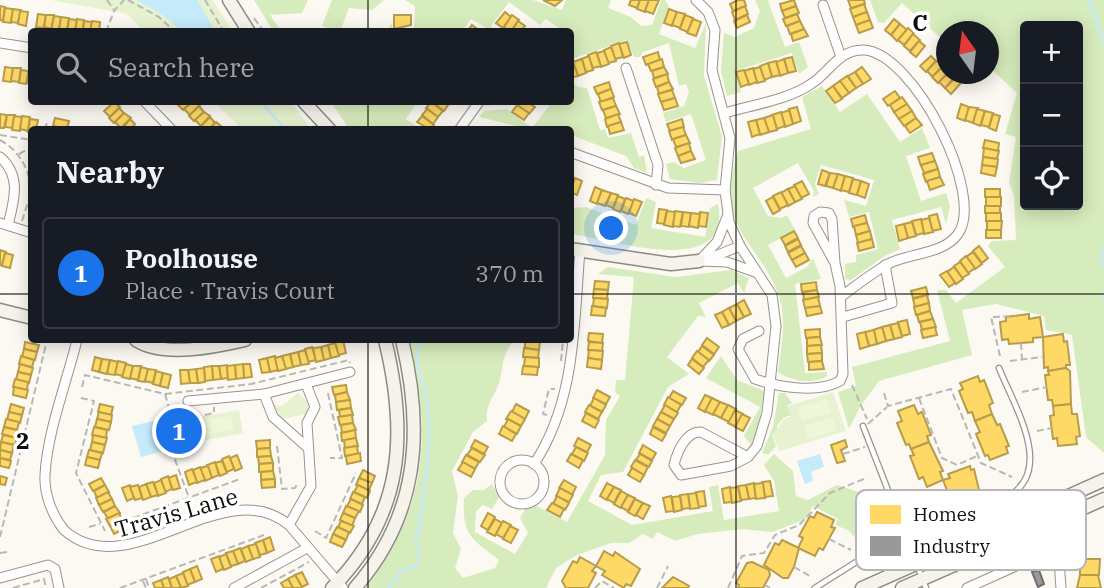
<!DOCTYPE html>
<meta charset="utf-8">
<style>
body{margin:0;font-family:"IBM Plex Serif",serif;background:#242831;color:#f1f3f6}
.controls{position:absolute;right:21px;top:21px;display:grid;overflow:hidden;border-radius:7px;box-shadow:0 4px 18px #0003}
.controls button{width:63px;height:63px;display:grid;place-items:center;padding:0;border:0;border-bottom:2px solid #363941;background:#171b24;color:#f1f3f6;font:35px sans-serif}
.compass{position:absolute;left:936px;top:21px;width:63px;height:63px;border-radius:50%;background:#171b24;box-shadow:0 4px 18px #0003;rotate:346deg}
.you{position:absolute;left:612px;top:229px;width:24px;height:24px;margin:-18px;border:5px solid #fff;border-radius:50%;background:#1a73e8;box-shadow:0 0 0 10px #1a73e833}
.badge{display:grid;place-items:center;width:46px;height:46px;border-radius:50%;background:#1a73e8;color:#fff;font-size:23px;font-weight:700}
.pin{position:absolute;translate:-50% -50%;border:4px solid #fff;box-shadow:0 2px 7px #0006}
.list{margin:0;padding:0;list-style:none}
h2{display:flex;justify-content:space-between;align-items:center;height:91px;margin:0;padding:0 28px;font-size:30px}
h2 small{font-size:23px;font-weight:400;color:#9ea1a6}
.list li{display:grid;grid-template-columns:46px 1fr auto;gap:21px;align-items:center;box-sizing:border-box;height:112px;margin:0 14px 14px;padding:0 14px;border:2px solid #363941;border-radius:7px}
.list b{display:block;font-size:26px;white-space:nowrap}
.list p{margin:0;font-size:23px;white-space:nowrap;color:#9ea1a6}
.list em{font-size:23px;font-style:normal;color:#9ea1a6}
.icon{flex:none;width:38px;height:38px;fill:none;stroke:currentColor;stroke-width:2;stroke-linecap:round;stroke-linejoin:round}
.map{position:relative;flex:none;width:1104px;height:588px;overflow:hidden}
.search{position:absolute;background:#171b24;box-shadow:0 4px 18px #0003;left:28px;top:28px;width:546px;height:77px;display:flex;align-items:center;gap:18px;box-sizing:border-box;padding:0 24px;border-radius:7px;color:#9ea1a6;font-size:26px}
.panel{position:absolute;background:#171b24;box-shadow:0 4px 18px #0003;left:28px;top:126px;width:546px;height:217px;border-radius:7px}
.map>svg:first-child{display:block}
.green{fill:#e7f3d0}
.forest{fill:#d7ecbd;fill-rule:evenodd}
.pitch{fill:#f0f6da}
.water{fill:#c5eafa}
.homes{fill:#ffd966;stroke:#b79c4c;stroke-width:2}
.industry{fill:#999;stroke:#6f6f6f;stroke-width:2}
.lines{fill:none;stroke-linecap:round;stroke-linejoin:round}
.stream{stroke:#c5eafa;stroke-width:2.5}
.lane-casing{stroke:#959491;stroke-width:7}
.street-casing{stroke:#959491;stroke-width:11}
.secondary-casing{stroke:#8c8a87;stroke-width:15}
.path{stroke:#b8b8b6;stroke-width:2;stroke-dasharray:7 3.5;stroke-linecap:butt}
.lane{stroke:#fffefd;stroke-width:4.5}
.street{stroke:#fffefd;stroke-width:9}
.secondary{stroke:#f5f3ea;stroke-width:12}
.grid{fill:none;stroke:#0e0e0e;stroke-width:2;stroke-opacity:0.55}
.labels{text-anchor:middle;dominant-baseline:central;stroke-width:7;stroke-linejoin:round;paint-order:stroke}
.street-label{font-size:23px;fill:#0e0e0e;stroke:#fff}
.key{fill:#fff;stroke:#b7b7b7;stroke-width:2}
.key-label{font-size:19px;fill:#0e0e0e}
.grid-label{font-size:23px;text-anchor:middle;font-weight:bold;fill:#0e0e0e;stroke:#fff;stroke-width:7;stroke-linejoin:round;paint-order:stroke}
</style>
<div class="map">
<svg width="1104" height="588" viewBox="0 0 1104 588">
<rect width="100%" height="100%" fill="#fcf9f2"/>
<g class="green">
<path d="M51 0H213L232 31H144L127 14Z"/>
<path d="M214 102H291L311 129H242Z"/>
<path d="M833 392 846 431 779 451 773 435 784 419 791 416 788 406Z"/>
<path d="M298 393 309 403 306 414 282 419 277 416 274 405 282 406Z"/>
<path d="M239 410 243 433 197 442 193 418Z"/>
</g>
<g class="forest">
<path d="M254 0H308L302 13 270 15 281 31 274 32Z"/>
<path d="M332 0H384L372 10 349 8 340 32 322 26Z"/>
<path d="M405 0H533L562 10 566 0H611L608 8 631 17 641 26 652 25 661 0H665L669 6 659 34 695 48 706 23 704 76 722 136 717 180 699 183 670 179 666 164 674 162 684 168 706 160 691 114 666 122 663 113 684 106 689 93 686 84 679 86 669 43 643 52 640 57H634L627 40 571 59 570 32 563 31 546 19 540 25 509 2 491 26 492 31 471 19 462 31H387L392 23V31H414L415 6Z"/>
<path d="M755 0H770L768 1 785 47 799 42 808 67 799 74 792 53 735 71 741 92 727 96 721 71 724 33 735 37 754 28 760 11Z"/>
<path d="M870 0H1104V453L1086 437 1072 335 1046 330 1044 316 996 304 962 310 972 355 879 381 860 407 849 429 838 392 856 386 852 367 950 341 937 290H946L956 303 1005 267 988 246 992 241 1016 240 1014 196 1009 182 1016 137 1005 134 1017 93 993 71H989L988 32H946V43L902 3 884 23 878 22ZM1025 26H1078V205H1025Z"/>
<path d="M571 82 578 87 587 88 600 130 605 129 608 138 631 133 639 157 644 155 647 173 634 168 626 156 571 135 570 130 517 129 516 126 479 117 484 111 507 109 532 128 552 102H570Z"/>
<path d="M822 86 840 112 867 94 900 142 922 128 930 148 906 156 921 201 946 193 950 206 946 224 941 207 892 220 900 249 883 257 851 280 845 279V264L856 262V255L878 249 869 212 849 217 844 200 866 206 874 180 821 165 815 184 819 194 813 197 814 191 798 163 753 188 768 216 781 218 787 215 795 230 768 245 786 278 807 267 813 258 821 279 795 284 805 373 827 372V376C814 385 790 381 778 372 781 347 787 320 779 296 756 236 713 229 738 151L811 129 802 97Z"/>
<path d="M331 102H415L417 103 406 119 421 129H349Z"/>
<path d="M646 198 656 202 651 228 705 237 710 208 718 204C733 281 609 239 571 234V208L586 207 636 225Z"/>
<path d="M608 267 676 277 731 270 749 278 744 293 738 283 699 303 706 317 698 316 667 357 689 374 668 387 623 472 601 475 588 501 632 525 713 511 709 487 718 485 724 520 779 511 774 481 764 465 774 454 793 471 796 496 808 500 837 485 862 493 881 515 874 536 860 543 848 530 835 525 838 519 813 506 806 519 772 532 742 529 697 534 676 541 657 532 653 539 643 534 629 543H611L577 555 556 568 546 588H366C428 507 431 435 410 340H514C500 359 505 363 499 383 494 398 485 404 487 421L473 432 452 471 458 496 453 533 461 549 455 568 463 578 495 568 499 560C471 538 462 536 464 498L473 490H484L492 484 499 497 492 509 483 505 476 511 475 532 515 554 528 533 520 518 526 508 535 505 567 522 605 455 606 420 620 396 615 392 616 380H625L634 277 598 274Z"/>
<path d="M721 356 737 380 764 391 759 427 751 445 744 436 760 407 706 378Z"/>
<path d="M779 393H785L792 403 787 405 791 415 783 418 777 426V430L772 435 776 446 768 455 762 453 773 427Z"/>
</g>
<g class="pitch">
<path d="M826 399 831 412 802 421 798 408Z"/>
<path d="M231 416 234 429 204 435 202 421Z"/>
<path d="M832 417 837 430 808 439 804 426Z"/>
</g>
<g class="water">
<path d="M137 0H197L215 31H182L164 16Z"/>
<path d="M153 421 159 444 168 442 170 449 141 457 132 426Z"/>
<path d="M820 454 824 467 811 472 813 481 805 484 797 461Z"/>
</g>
<g class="homes">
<path d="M543 0H562L555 6Z"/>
<path d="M631 0H640L637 8 629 5Z"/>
<path d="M640 0H649L645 12 637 9Z"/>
<path d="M649 0H659L653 14 645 11Z"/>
<path d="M738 0H744L746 6 733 11 730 4Z"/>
<path d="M794 0 796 6 782 11 780 4Z"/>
<path d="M848 0H864L865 4 851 8Z"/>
<path d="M864 4 867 12 853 17 850 9Z"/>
<path d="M0 6 5 7 3 21 0 20Z"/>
<path d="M745 6 748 14 735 20 732 12Z"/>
<path d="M796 6 799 13 785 18 782 11Z"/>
<path d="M5 8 13 9 11 23 3 22Z"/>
<path d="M13 9 21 10 18 23 11 22Z"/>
<path d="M669 9 677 12 672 26 664 23Z"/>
<path d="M20 11 28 12 26 26 18 24Z"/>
<path d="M505 12 511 17 503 28 496 23Z"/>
<path d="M677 12 685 14 680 28 672 25Z"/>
<path d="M867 12 870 20 856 25 853 17Z"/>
<path d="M38 14 46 15 44 28 36 27Z"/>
<path d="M797 14 800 21 786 26 783 19Z"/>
<path d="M46 15H54L52 29 44 27Z"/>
<path d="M394 15H411V25L394 29Z"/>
<path d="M512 15 519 20 510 32 504 27Z"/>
<path d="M685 15 693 18 688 32 680 29Z"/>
<path d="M747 15 750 22 737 28 734 21Z"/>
<path d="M54 16 61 17 59 31 51 30Z"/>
<path d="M61 17 69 18 67 31 59 30Z"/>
<path d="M69 19 77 20 75 32H67Z"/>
<path d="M77 19 84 20 83 32H75Z"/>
<path d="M693 19 701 22 696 36 687 33Z"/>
<path d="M894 19 900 24 891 35 885 30Z"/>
<path d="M870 20 873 28 859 33 856 25Z"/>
<path d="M84 21 92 22 90 32H83Z"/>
<path d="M92 21 100 22 99 32H90Z"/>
<path d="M518 21 525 26 520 32H511Z"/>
<path d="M800 21 804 29 790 34 787 26Z"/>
<path d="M900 24 907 30 897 41 891 35Z"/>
<path d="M472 25 481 32H467Z"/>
<path d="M908 28 914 33 904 45 898 40Z"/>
<path d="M804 29 808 36 793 41 791 34Z"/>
<path d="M913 34 920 40 910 51 904 46Z"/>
<path d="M919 41 925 46 916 57 910 52Z"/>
<path d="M627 42 631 55 624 58 619 44Z"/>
<path d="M619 43 623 57 615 59 611 46Z"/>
<path d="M611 47 616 61 608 63 604 50Z"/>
<path d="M604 51 609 64 601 67 597 53Z"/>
<path d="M596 52 601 66 593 68 588 55Z"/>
<path d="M658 52 660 60 646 65 643 57Z"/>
<path d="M589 56 593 70 586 72 581 59Z"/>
<path d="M931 56 936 61 926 72 920 66Z"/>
<path d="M792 57 796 71 788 73 784 59Z"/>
<path d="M582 59 586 73 578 76 573 62Z"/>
<path d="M662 59 664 67 651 71 648 64Z"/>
<path d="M784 59 788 73 780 76 776 62Z"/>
<path d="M776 61 780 75 772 77 768 63Z"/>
<path d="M936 61 943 66 933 77 927 71Z"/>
<path d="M570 62H573L578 76 570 78Z"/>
<path d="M768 63 772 77 764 80 760 66Z"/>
<path d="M943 66 947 74 938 83 932 77Z"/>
<path d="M5 67 13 68 11 82 3 81Z"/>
<path d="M664 67 668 74 654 78 652 71Z"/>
<path d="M760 67 765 81 757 83 753 69Z"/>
<path d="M862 67 871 79 863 84 855 72Z"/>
<path d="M13 68H21L19 82 11 81Z"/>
<path d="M753 68 757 82 749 85 744 71Z"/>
<path d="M21 70 29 71 26 84 19 83Z"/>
<path d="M29 70H32V84L27 83Z"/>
<path d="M744 70 749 84 741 87 736 72Z"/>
<path d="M855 72 863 84 856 88 848 76Z"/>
<path d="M667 74 669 82 656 87 653 79Z"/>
<path d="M947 74 955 77 945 88 939 82Z"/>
<path d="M847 76 856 88 849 93 840 81Z"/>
<path d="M955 78 961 83 951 94 945 88Z"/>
<path d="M840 81 849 93 842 98 833 86Z"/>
<path d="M609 82 611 89 597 94 594 87Z"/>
<path d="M669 82 673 89 659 94 657 87Z"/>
<path d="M833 86 842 99 835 103 826 91Z"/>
<path d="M611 89 614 97 601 102 598 94Z"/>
<path d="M672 90 675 98 661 102 658 94Z"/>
<path d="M895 91 900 98 888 106 883 99Z"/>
<path d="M902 97 907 104 894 112 890 105Z"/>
<path d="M613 98 616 106 602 110 599 102Z"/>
<path d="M675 98 678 106 664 110 661 102Z"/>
<path d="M114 102 120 107 110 117 104 111Z"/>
<path d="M181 102H192L183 110 178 105Z"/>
<path d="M192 102 200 105 190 115 184 109Z"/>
<path d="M431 102 443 111 438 117 426 108Z"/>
<path d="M432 102H443L448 105 444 111Z"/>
<path d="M520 102H527L535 107 529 114 517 105Z"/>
<path d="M907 104 912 111 899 119 894 112Z"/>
<path d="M961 104 969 107 965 121 957 118Z"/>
<path d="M517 105 529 113 524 120 512 112Z"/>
<path d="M199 106 204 112 194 121 189 116Z"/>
<path d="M616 106 620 114 606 118 603 110Z"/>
<path d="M797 107 801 121 793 124 789 109Z"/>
<path d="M969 107 978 108 973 123 965 120Z"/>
<path d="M119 108 124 113 114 123 109 118Z"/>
<path d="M427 109 438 117 433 124 422 115Z"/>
<path d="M977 109 985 111 980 126 973 123Z"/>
<path d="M789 110 793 124 785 127 781 113Z"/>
<path d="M912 111 916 118 904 126 899 119Z"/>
<path d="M985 111 993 113 989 127 981 125Z"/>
<path d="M204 112 210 116 201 126 195 120Z"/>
<path d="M781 112 785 126 777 129 772 115Z"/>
<path d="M124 113 131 118 121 128 115 122Z"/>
<path d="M0 114 7 115 4 128H0Z"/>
<path d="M618 114 621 122 607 127 605 119Z"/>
<path d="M993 114 1000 116 996 131 989 128Z"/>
<path d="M7 115H15L12 128 5 127Z"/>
<path d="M773 115 777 130 769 132 764 118Z"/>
<path d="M14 116 22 117 20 131 12 130Z"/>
<path d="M22 116 30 117 28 131 20 129Z"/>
<path d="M422 116 434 125 431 130 417 122Z"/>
<path d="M210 117 215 123 208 130H203L200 127Z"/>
<path d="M55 118 69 121 67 129 53 126Z"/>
<path d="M764 118 769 132 760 135 756 120Z"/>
<path d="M916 118 922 125 910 133 905 126Z"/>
<path d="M30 119 38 120 36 130H32V133L28 132Z"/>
<path d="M130 119 135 124 130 130H121Z"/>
<path d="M682 119 684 127 670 131 667 124Z"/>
<path d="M756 120 760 134 752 137 748 122Z"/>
<path d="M216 122 222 127 220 130H208Z"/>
<path d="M621 122 624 130 610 134 608 126Z"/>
<path d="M683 127 686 135 672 140 669 131Z"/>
<path d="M686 135 690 143 676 147 673 139Z"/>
<path d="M985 140 999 143 998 151 983 148Z"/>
<path d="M689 143 691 151 678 156 675 148Z"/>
<path d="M984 148 999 151 997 159 983 157Z"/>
<path d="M691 151 695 159 681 163 678 156Z"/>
<path d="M932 153 935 161 921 166 918 157Z"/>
<path d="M983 157 998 159 997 167 982 165Z"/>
<path d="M935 161 938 169 924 173 921 165Z"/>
<path d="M982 165 997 167 995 176 981 173Z"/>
<path d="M938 169 940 177 926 182 923 174Z"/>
<path d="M822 170 830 173 825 186 818 184Z"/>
<path d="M830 173 838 174 833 188 826 186Z"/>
<path d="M838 174 845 176 841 191 833 188Z"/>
<path d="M845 176 853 178 849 192 841 190Z"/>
<path d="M940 177 944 185 930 190 927 181Z"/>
<path d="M575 178 582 181 577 195 570 192Z"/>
<path d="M853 179 861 181 857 195 849 193Z"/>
<path d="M802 181 809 194 801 198 794 185Z"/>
<path d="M861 181 869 184 865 198 857 195Z"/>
<path d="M795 186 802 199 795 202 788 189Z"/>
<path d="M595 187 602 190 597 204 590 201Z"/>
<path d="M788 189 795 202 788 206 781 193Z"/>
<rect x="985" y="189" width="15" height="8"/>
<path d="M602 190 611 193 605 206 597 203Z"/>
<path d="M781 192 788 205 780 209 773 196Z"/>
<path d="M611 193 618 195 613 208 606 205Z"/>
<path d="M618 196 625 199 620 212 613 209Z"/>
<path d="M773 197 780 210 773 214 766 201Z"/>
<rect x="986" y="197" width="15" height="9"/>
<path d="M626 198 634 201 628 214 621 211Z"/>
<path d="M634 199 642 202 636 216 629 213Z"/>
<rect x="985" y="206" width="15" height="7"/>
<path d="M659 209 667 210 664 224 657 223Z"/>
<path d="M667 211 675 212 673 227 664 225Z"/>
<path d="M675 211 683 212 680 227 673 226Z"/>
<path d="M683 212 691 213 689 227 681 226Z"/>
<path d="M700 212 708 213 706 227 698 226Z"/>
<path d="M691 213 700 214 698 228 689 226Z"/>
<rect x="986" y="213" width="15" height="8"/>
<path d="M937 214 941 229 932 231 929 216Z"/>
<path d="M865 215 867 223 853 227 851 219Z"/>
<path d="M929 218 933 232 924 234 921 220Z"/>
<path d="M921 219 924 233 916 235 912 221Z"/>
<path d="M987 221H1002L1001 230H987Z"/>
<path d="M912 222 916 236 908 238 904 224Z"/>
<path d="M867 223 870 231 856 235 854 226Z"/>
<path d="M904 224 908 238 899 241 896 226Z"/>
<rect x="986" y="230" width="15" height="8"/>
<path d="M794 231 798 238 785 245 781 238Z"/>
<path d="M870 231 872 239 858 243 856 235Z"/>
<path d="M798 239 801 245 788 252 785 246Z"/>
<path d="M872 239 874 247 859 251 857 243Z"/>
<path d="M801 246 805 253 792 260 788 253Z"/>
<path d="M979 246 988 258 982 263 973 251Z"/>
<path d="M0 250 6 252 2 265H0Z"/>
<path d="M973 252 982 264 975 269 966 257Z"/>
<path d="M5 253 13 255 10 268 2 266Z"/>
<path d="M805 253 809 260 796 267 792 260Z"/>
<path d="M966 256 975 268 968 273 960 261Z"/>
<path d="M960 262 969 274 962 278 954 266Z"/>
<path d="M954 267 963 279 956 284 947 272Z"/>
<path d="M947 271 955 283 949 287 940 275Z"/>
<path d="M595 281 609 282 608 290 594 289Z"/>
<path d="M816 282 817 290 802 292 801 284Z"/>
<path d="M926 287 928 295 913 298 911 291Z"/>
<path d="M594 289 608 290 607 299 593 298Z"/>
<path d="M817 290 819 297 804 300 803 292Z"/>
<path d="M927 295 929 303 915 307 913 299Z"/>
<path d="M818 297 820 306 805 308 803 300Z"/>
<path d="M594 298 608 299 607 308 593 306Z"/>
<path d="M744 300 751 314 744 317 737 304Z"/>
<path d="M929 303 930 311 916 315 914 307Z"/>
<path d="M737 304 744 317 736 321 729 308Z"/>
<path d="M592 306 606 308 605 316 591 315Z"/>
<path d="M820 306 822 313 807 316 805 308Z"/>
<path d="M729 308 736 321 729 325 722 312Z"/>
<path d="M930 311 933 319 919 322 917 315Z"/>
<path d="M722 312 729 325 722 328 715 315Z"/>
<path d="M1029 314V319L1040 317 1043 337 1033 338V342L1009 344 1008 339 1002 340 1000 322 1006 321V317Z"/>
<path d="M933 319 936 327 922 330 920 322Z"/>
<path d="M907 320 910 334 902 336 898 322Z"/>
<path d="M898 323 902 337 894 339 890 325Z"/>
<path d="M890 325 894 339 886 341 882 327Z"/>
<path d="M882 327 886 341 877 344 873 330Z"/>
<path d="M935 327 937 335 923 338 921 330Z"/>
<path d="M820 329V337L806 338 805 330Z"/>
<path d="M874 330 877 344 869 346 865 332Z"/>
<path d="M865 332 869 346 860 349 857 334Z"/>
<path d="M589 333 603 334 602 343 588 341Z"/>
<path d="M1063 334 1064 342 1067 341 1070 365H1066V368L1048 371V367L1044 368 1043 337Z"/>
<path d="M820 337 822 345 807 346V338Z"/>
<path d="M707 338 719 347 714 354 702 345Z"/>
<path d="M343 340 346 353 338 355 335 342Z"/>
<path d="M525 340 540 341 539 350 525 348Z"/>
<path d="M25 342 39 345 37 352 24 349Z"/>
<path d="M589 342 603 343 602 351 588 350Z"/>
<path d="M335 343 339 356 331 358 328 345Z"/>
<path d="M328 345 331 358 324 360 321 347Z"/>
<path d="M821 345 822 353 807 354V346Z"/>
<path d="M702 346 714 355 709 361 698 352Z"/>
<path d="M312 347 316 360 308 362 305 349Z"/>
<path d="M321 347 324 360 316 362 313 348Z"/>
<path d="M524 348 539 350 538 358 523 357Z"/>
<path d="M24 349 37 352 35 360 22 357Z"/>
<path d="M305 350 309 364 301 365 298 352Z"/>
<path d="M589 350 603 351 602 360 588 358Z"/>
<path d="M697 351 709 360 703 367 692 358Z"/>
<path d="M298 352 301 365 293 367 290 354Z"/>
<path d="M822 353V361L808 362 807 354Z"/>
<path d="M290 354 293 367 286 369 282 356Z"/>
<path d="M21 356 34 360 32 367 19 364Z"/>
<path d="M275 356 278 370 270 372 267 358Z"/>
<path d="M282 356 286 369 278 371 275 358Z"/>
<path d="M95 357 102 359 99 372 92 370Z"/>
<path d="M525 357 539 358V367L524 366Z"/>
<path d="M267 358 270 372 262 373 259 360Z"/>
<path d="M588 358 602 360 601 369 587 367Z"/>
<path d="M102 359 110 360 107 374 99 372Z"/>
<path d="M692 359 704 368 699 374 688 365Z"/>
<path d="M110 360 118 362 115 375 107 374Z"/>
<path d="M118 361 126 363 123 376 115 374Z"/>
<path d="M822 361 824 369 809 370V362Z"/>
<path d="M20 364 33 368 31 375 18 372Z"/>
<path d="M126 364 133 366 130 379 122 377Z"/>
<path d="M243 364H250L252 377 244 378Z"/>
<path d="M243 364 244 378 236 379 235 365Z"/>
<path d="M227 365 228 378 221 379 219 366Z"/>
<path d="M235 365 236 379 228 380 227 366Z"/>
<path d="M133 366H141L138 380 130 378Z"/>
<path d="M212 366H219L221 379 213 380Z"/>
<path d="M212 366 213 380 205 381 204 367Z"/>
<path d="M523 366 538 367 537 375 522 374Z"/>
<path d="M141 367 148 369 145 382 138 381Z"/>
<path d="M204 368 205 382 198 383 196 369Z"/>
<path d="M1066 368 1070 371 1071 404 1053 406 1052 400H1048L1045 375H1049L1048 371Z"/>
<path d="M148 369 156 370 153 383 145 381Z"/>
<path d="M196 369 198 383H190L188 370Z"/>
<path d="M180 370H188L190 383 181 384Z"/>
<path d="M156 371 163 373 160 386 153 384Z"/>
<path d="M18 372 31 375 29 383 16 380Z"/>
<path d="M163 373 171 375 168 388 160 386Z"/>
<path d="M978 376 980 382 984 380 993 403 989 405 992 414 975 421 972 412 968 413 959 391 963 389 960 383Z"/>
<path d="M15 379 28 382 27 390 13 387Z"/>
<path d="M346 385 347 392 334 395 332 387Z"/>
<path d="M14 387 28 390 26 398 13 395Z"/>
<path d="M597 390 610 397 606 404 593 398Z"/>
<path d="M673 391 686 398 682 405 669 398Z"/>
<path d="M347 392 350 400 336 402 335 395Z"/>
<path d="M705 395 712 398 705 412 698 408Z"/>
<path d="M668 397 681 405 677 412 664 405Z"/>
<path d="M594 398 606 405 602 412 590 406Z"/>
<path d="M712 398 720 402 713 415 705 411Z"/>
<path d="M350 400 351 408 337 410 336 402Z"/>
<path d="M720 402 728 405 721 418 713 414Z"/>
<path d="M11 404 24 408 22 415 9 412Z"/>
<path d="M100 404 113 407 111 415 98 412Z"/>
<path d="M516 404 529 411 525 419 512 412Z"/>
<path d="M1071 404 1072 414H1077L1080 436 1076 437 1077 444 1058 446 1057 438 1053 439 1050 416 1054 415 1053 406Z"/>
<path d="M589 405 602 412 598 419 585 412Z"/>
<path d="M665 405 678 413 674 419 661 412Z"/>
<path d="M728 405 736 409 729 422 721 418Z"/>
<path d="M914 405 918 414 922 412 931 435 927 436 929 442 911 449 909 444 906 445 897 423 902 421 898 411Z"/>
<path d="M351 408 353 415 340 417 339 410Z"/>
<path d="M735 410 743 414 736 427 728 423Z"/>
<path d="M511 411 525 419 521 426 506 419Z"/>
<path d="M9 412 22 415 20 423 7 420Z"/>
<path d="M99 412 112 415 111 422 97 419Z"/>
<path d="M661 412 674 419 670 426 657 419Z"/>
<path d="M586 413 599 420 595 428 582 421Z"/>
<path d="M742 414 750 418 743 431 735 427Z"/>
<path d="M992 414 997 425 1000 424 1009 446 1006 447 1008 453 990 460 988 455 985 456 976 434 980 432 975 421Z"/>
<path d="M352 415 353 423 340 425 338 417Z"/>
<path d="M6 419 19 422 17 430 4 427Z"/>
<path d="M97 419 111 422 109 430 95 427Z"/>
<path d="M508 419 521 426 517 434 504 427Z"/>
<path d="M657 419 670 426 666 433 653 426Z"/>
<path d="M179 421H184L187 433 176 438 172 423Z"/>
<path d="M353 423 356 430 342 433 341 425Z"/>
<path d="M503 426 516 434 512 441 499 434Z"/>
<path d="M4 427 17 430 16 438 2 434Z"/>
<path d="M94 427 107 430 106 438 92 435Z"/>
<path d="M653 427 666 434 662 441 650 434Z"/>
<path d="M355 430 356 438 342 441 341 433Z"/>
<path d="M3 435 17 438 15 445 1 442Z"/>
<path d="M93 435 107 438 105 445 92 442Z"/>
<path d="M356 438 358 446 345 448 344 440Z"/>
<path d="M578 438 591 445 587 452 574 446Z"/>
<path d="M270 440V448L257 449 256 441Z"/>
<path d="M475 440 488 447 484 454 471 447Z"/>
<path d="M845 440 847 447 841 450 845 461 837 463 831 445Z"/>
<path d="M1 442 14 445 12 453 0 450Z"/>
<path d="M92 442 105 445 103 453 90 450Z"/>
<path d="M929 442 943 471 940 472 943 480 927 487 923 477 919 479 910 456 914 455 911 449Z"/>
<path d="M643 445 656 453 652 460 639 453Z"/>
<path d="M357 446 358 454 345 456 344 448Z"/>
<path d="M576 447 588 453 584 461 572 454Z"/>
<path d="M270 448 271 456 257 457V449Z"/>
<path d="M472 448 485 455 480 462 467 455Z"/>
<path d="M0 450 12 453 10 460 0 458Z"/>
<path d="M89 450 102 453 100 460 87 457Z"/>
<path d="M360 453 361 461 347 464 346 456Z"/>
<path d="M571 454 583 460 579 468 567 461Z"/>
<path d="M640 454 652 461 649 467 636 460Z"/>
<path d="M237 455 242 468 235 471 230 458Z"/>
<path d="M466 455 479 462 475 469 462 462Z"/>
<path d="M229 456 234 469 227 472 222 459Z"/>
<path d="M271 456 273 463 259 464 258 457Z"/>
<path d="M87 457 100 460 98 468 85 465Z"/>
<path d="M0 458 11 461 9 468 0 466Z"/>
<path d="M635 460 648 467 644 475 631 467Z"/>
<path d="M222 461 227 473 220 476 215 463Z"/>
<path d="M215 462 219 475 212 478 207 465Z"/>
<path d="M463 462 475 469 471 477 458 470Z"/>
<path d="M273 463V471L259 472V464Z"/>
<path d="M208 466 212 478 205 481 200 468Z"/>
<path d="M970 466 971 470 974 469 979 490 957 499 956 495 950 498 943 480 950 478 948 474Z"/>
<path d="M200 467 205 480 197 483 193 470Z"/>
<path d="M632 468 644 475 640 482 628 475Z"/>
<path d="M192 469 197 482 189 485 185 472Z"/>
<path d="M363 470 375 476 372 483 359 478Z"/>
<path d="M273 471 275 479 261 480V472Z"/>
<path d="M176 475 180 488 173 490 168 478Z"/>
<path d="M0 476 7 478 5 485 0 484Z"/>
<path d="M168 476 172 489 165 492 161 479Z"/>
<path d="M101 478 105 485 93 491 89 484Z"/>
<path d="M359 478 372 483 369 490 356 485Z"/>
<path d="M275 479V487L262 488 261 480Z"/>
<path d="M161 480 166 493 158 496 154 483Z"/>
<path d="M564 480 576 487 572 495 559 488Z"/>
<path d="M770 481 773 496 765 497 762 482Z"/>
<path d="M153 482 158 495 151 497 146 484Z"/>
<path d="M607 483 614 487 607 500 600 496Z"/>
<path d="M754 483 756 498 749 499 746 485Z"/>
<path d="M763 483 765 498 756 499 754 484Z"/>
<path d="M146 484 151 497 143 500 139 487Z"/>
<path d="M105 485 109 492 97 498 94 491Z"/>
<path d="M130 485 134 498 127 501 122 488Z"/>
<path d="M138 485 142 498 135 500 130 487Z"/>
<path d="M358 485 370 491 367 498 354 492Z"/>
<path d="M746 485 749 499 741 500 738 486Z"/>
<path d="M614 487 621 490 614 503 607 499Z"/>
<path d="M730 487 732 502 724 503 722 489Z"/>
<path d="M738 487 741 501 732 503 730 488Z"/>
<path d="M560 488 573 495 569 502 556 496Z"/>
<path d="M621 491 628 495 621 508 614 504Z"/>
<path d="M704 491 706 506 698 507 696 492Z"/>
<path d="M108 492 112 499 99 505 96 498Z"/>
<path d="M353 492 365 497 362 504 350 499Z"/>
<path d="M696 493 699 508 690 509 688 494Z"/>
<path d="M688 494 690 508 682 509 680 495Z"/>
<path d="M628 495 635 498 628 511 621 507Z"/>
<path d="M557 496 569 503 565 510 553 504Z"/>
<path d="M671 496 674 511 666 512 663 498Z"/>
<path d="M680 496 682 510 674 512 672 497Z"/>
<path d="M112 499 115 506 103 512 99 505Z"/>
<path d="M351 499 363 505 360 512 347 506Z"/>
<path d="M635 499 643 503 635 516 628 512Z"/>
<path d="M552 503 564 509 560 517 547 510Z"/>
<path d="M643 503 650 506 643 519 636 515Z"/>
<path d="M115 506 120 513 108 519 104 512Z"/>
<path d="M346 506 359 511 355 518 343 513Z"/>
<path d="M817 512 834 520 831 527 835 528 823 550 819 548 815 556 798 548 803 538 799 536 810 516 814 518Z"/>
<path d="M119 513 122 520 110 526 106 519Z"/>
<path d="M343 513 355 518 352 526 340 520Z"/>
<path d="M488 513 495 517 488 530 481 526Z"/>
<path d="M495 519 502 523 495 536 487 532Z"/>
<path d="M122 520 126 528 114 534 110 526Z"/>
<path d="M341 521 354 526 350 533 338 527Z"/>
<path d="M503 521 511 525 503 538 496 534Z"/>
<path d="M510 526 518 530 511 543 503 539Z"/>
<path d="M337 527 349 532 346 540 333 534Z"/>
<path d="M333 534 346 540 342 547 330 542Z"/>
<path d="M270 537 274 550 267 553 263 540Z"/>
<path d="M263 540 267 553 260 555 255 543Z"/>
<path d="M782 540 799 548 794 567 788 578H783L764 565 775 543 779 545Z"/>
<path d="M256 544 260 557 253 559 248 546Z"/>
<path d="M248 546 253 559 246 562 241 549Z"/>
<path d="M240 548 245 561 238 564 233 551Z"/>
<path d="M233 551 238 564 231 566 226 553Z"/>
<path d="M604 551 613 556 615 552 640 569 631 586 626 584 624 588 602 575 605 571 596 566Z"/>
<path d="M226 554 231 567 224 570 219 557Z"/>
<path d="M219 556 223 569 216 572 211 559Z"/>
<path d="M580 557 596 566 592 571 596 573 588 588H566L562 581 573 561 577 563Z"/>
<path d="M1080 559H1100L1099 575H1080Z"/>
<path d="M752 562 769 570 770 575 763 588H738L739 585 736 583 747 563Z"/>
<path d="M197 566 202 579 195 582 190 569Z"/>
<path d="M190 569 195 582 187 585 183 572Z"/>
<path d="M302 572 308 584 302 587 295 575Z"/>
<path d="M183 573 188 586 181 588 176 576Z"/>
<path d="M295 575 302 587 301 588H293L288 579Z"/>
<path d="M1080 575H1098L1101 588H1077Z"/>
<path d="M176 576 181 588H172L169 579Z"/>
<path d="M168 577 172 588H164L161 580Z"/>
<path d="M673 577 689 586 688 588H662Z"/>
<path d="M288 579 293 588H284L281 583Z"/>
<path d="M161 580 164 588H155L153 583Z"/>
</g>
<path class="industry" d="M1039 570 1044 584 1038 587 1032 572Z"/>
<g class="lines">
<g class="stream">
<path d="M1089 0 1104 42"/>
<path d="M261 102 286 130"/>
<path d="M1104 248 1100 257 1104 267"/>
<path d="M1104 291V299"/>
<path d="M389 588 391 582 397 580 398 572 415 567 420 558 415 542C421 533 418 526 420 516 427 476 433 437 426 397 423 378 410 356 423 340"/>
</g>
<g class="lane-casing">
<g id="lane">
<path d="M863 426 926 588"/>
<path d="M815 588 861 559 1005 498C1057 473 1014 406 999 368"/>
</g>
</g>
<g class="street-casing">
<g id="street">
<path d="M696 0 708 12 715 30 712 70 730 138 725 190 729 222 740 246 772 295 776 326 767 413 757 446 748 457 731 466 681 475 674 465C677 452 686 431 701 432L748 457"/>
<path d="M823 5 841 57"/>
<path d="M0 43 32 48"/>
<path d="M626 68 658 165 656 185"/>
<path d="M145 102 172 130"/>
<path d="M725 113C752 105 788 100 811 84 829 73 839 49 864 50 914 53 986 195 958 234 944 254 911 253 890 263 873 272 857 285 842 296"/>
<path d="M459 130 479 102"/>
<path d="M570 152 668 188 725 190"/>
<path d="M0 157C22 176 14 201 8 225"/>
<path d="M0 223 32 233"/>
<path d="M708 259 740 246"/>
<path d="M699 261 727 262 755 272"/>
<path d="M699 261 717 242 727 217"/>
<path d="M843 317 892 303 885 265"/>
<path d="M759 331 743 339 738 349 755 379C779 387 817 394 840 381L843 374 840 286 835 263 813 223 814 216 820 212 829 213 832 219 835 263"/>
<path d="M77 340C67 381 47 433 45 475 44 494 52 515 64 530 129 588 223 470 289 525L343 588"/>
<path d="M264 394 273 417 308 448"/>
<path d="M188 401 264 394 350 372"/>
<circle cx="522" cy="482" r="22"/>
<path d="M534 464C576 401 574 323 580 250"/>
<path d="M289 525 311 486 307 423 315 407 306 384"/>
<path d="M1045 525 1059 560 1061 588"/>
<path d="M0 578 48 565 55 569 59 588"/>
<path d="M234 588 307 548"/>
<path d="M967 588 1045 553"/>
</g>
</g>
<g class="secondary-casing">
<g id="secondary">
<path d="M229 0 249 32"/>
<path d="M304 102 330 130"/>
<path d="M570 249 671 264 699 261"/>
<path d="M0 310 32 318"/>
<path d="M136 340C163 358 215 347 245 340"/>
<path d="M332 588C404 515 408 434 385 340"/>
<path d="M355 588C419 515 424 430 402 340"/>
<path d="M862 588 1104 480"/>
<path d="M902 588 1104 499"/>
</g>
</g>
<g class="path">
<path d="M107 0 114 10"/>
<path d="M128 0 159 17 175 32"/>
<path d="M205 0 224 32"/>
<path d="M254 18 264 32"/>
<path d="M106 32 114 11 124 0"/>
<path d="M45 130 47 122"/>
<path d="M0 135 32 140"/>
<path d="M0 140C20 151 31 171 31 194"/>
<path d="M19 154 32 147"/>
<path d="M22 221 31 193"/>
<path d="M59 340H68"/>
<path d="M1021 343 1022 359"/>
<path d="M1000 356 991 317 1015 316"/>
<path d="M561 361 563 340"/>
<path d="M1010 361 1042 357"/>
<path d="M852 385 867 419"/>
<path d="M82 387 85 375 165 394 169 408"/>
<path d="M1022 392 1047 387"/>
<path d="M328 393 342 458H330"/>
<path d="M884 393 888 406 951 389 981 463 1012 477"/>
<path d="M165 394 251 384 349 360 350 363"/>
<path d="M81 398 94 401 76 473 105 531"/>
<path d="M919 398 942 458 957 465 977 456"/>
<path d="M547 415 543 414 549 389H555"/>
<path d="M174 422 214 413V407"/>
<path d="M868 424 887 407"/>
<path d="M1037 431 1052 428"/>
<path d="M277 446 282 489 295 488 298 483"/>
<path d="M843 454 865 447"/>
<path d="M500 484H496C496 461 509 458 529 456"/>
<path d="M188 495 174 457 182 454 178 438 194 434 191 417"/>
<path d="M133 518 240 479"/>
<path d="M89 527 100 524"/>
<path d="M315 531 326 538 356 473"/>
<path d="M0 537 47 340"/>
<path d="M829 539 851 550"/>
<path d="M1084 550 1086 559"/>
<path d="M0 553 7 552"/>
<path d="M794 567 810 576"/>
<path d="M146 579 149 588"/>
<path d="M143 581 146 588"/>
<path d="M765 585 770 588"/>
<path d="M13 588 44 579 46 588"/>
<path d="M120 588 264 535"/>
<path d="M261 588 309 562"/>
<path d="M595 588 602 581 614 588"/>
<path d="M657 588 668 566"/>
<path d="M728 588 742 556 764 553 775 535 799 525 830 493 866 478"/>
</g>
<use href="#lane" class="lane"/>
<use href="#street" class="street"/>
<use href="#secondary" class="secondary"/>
</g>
<path class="grid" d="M368 0V32M736 0V588M368 102V130M0 294H32M570 294H1104M368 340V588"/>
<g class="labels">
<g class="street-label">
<text transform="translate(176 512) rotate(-16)">Travis Lane</text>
</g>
</g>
<rect x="856" y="490" width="230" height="80" rx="10" class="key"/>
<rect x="870" y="505" width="31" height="19" fill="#ffd966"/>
<rect x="870" y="536" width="31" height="20" fill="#999"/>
<g class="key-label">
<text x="913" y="521">Homes</text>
<text x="913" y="553">Industry</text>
</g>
<g class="grid-label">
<text x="920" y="31">C</text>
<text x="23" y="449">2</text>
</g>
</svg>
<div class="controls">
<button>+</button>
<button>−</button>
<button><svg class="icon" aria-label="locate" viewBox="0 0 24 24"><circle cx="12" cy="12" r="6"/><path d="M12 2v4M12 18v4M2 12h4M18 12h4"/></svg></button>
</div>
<svg class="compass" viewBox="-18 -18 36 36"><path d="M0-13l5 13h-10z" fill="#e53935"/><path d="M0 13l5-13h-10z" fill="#9ea1a6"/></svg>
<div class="you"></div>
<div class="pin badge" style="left:179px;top:431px">1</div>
<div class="search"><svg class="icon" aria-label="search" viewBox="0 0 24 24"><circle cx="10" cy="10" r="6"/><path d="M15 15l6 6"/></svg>Search here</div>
<section class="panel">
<h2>Nearby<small></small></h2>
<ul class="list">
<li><span class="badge">1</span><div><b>Poolhouse</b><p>Place · Travis Court</p></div><em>370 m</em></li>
</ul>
</section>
</div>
